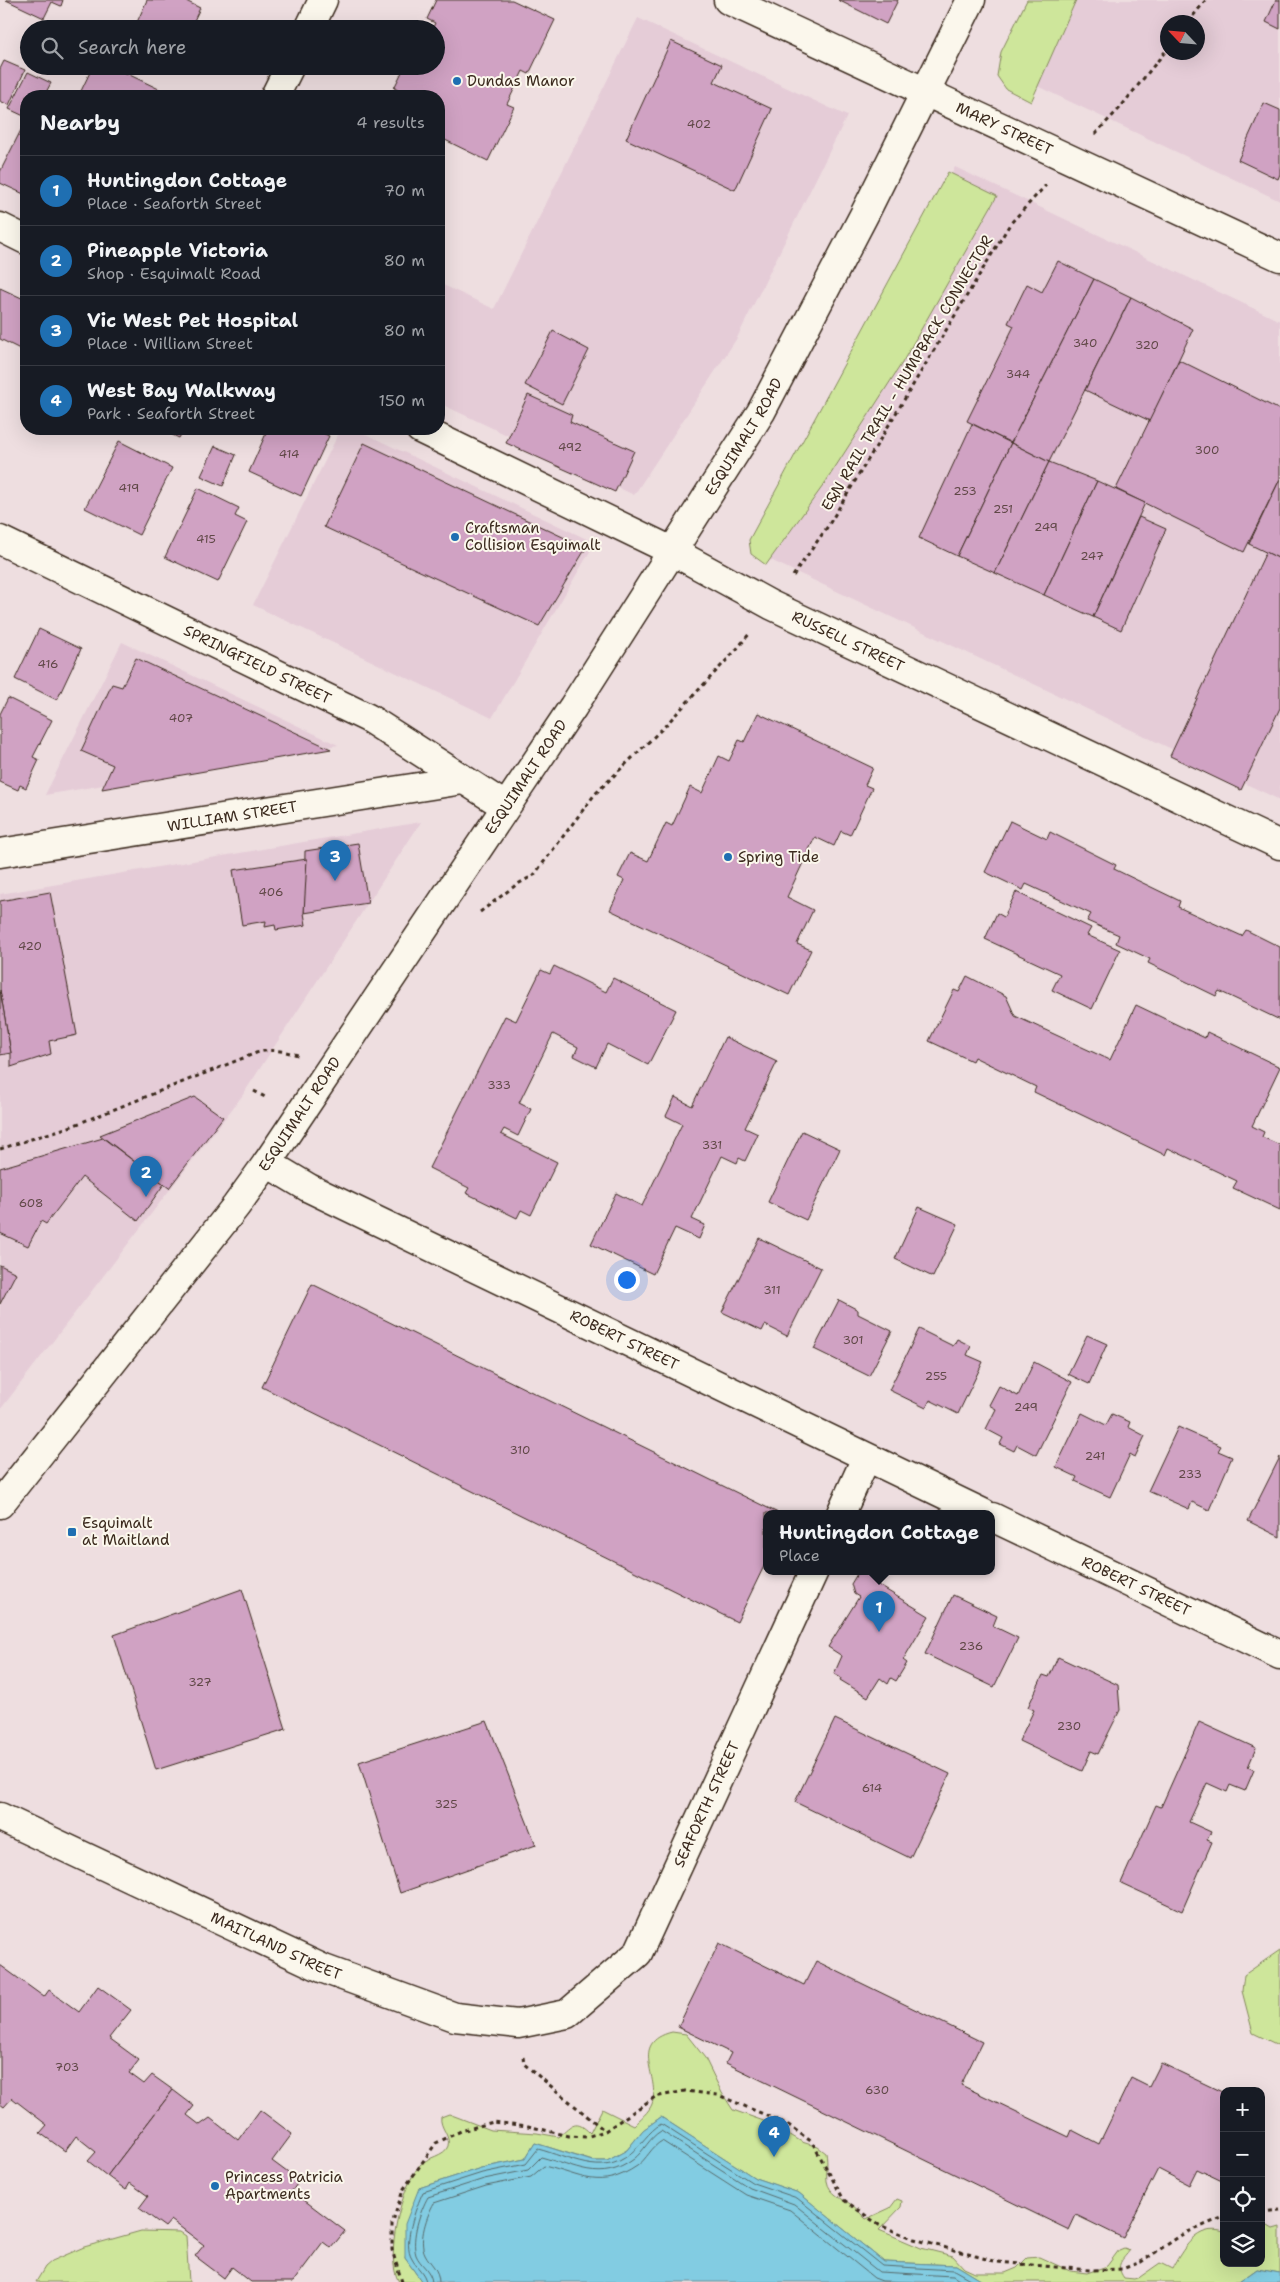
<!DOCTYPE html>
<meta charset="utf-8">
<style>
body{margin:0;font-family:"Shantell Sans",sans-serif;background:#20242c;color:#f1f3f6}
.controls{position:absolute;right:15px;bottom:15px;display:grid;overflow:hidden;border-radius:10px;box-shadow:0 5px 20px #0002}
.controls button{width:45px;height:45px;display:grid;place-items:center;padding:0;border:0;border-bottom:1px solid #363941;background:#171b24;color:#f1f3f6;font:25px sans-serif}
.compass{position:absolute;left:1160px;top:15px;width:45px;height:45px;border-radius:50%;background:#171b24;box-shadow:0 5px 20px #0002;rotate:296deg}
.you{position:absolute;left:626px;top:1279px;width:18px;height:18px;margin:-12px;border:4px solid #fff;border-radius:50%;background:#1a73e8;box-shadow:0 0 0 8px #1a73e833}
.badge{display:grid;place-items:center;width:32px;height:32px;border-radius:50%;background:#1f6fb2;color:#fff;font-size:16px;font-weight:700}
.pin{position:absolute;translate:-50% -41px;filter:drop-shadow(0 1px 2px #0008)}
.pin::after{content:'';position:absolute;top:26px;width:18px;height:15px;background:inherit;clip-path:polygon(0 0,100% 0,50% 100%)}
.popup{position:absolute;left:763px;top:1510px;width:232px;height:65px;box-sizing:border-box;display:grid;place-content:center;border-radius:10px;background:#171b24;filter:drop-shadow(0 1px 4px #0005);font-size:16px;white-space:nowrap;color:#9ea1a6}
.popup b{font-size:19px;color:#f1f3f6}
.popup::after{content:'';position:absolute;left:50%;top:100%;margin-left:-10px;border:10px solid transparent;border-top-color:#171b24}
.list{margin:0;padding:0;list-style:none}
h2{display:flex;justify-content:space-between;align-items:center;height:65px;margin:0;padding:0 20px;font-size:21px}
h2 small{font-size:16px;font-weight:400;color:#9ea1a6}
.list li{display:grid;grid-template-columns:32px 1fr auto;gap:15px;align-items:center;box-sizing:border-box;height:70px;padding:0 20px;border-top:1px solid #363941}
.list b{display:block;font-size:19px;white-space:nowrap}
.list p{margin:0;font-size:16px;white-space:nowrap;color:#9ea1a6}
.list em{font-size:16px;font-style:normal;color:#9ea1a6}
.icon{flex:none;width:28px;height:28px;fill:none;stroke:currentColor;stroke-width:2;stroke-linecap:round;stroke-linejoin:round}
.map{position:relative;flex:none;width:1280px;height:2282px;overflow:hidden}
.search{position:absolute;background:#171b24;box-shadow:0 5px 20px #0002;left:20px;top:20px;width:425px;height:55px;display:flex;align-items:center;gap:12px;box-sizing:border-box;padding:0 18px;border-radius:28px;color:#9ea1a6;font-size:19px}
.panel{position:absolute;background:#171b24;box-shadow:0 5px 20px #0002;left:20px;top:90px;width:425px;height:345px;border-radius:20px}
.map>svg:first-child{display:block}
.built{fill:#e5ccd7;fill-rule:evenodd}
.green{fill:#cee69b;stroke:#84885c}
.water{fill:#82cce2;stroke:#668b94}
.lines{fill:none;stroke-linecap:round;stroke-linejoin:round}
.shore{stroke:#576b6c;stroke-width:1}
.building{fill:#d0a2c3;stroke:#3b2a1e}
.minor-casing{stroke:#3b2a1e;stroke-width:31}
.secondary-casing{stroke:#3b2a1e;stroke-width:31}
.path{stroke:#3b2a1e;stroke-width:3;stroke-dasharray:4 4;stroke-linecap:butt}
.minor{stroke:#fbf7ec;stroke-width:28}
.secondary{stroke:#fbf7ec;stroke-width:28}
.poi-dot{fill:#1f6fb2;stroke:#fbf7ec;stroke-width:2}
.labels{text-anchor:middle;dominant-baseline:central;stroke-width:4;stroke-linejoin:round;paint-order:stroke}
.number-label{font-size:12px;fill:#604847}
.poi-label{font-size:15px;fill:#3b2a1e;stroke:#fbf7ec;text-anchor:start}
.street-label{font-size:15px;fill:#3b2a1e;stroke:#fbf7ec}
</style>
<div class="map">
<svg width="1280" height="2282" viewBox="0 0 1280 2282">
<rect width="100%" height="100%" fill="#eedee0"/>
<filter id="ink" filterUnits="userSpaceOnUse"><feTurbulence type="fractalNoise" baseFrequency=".02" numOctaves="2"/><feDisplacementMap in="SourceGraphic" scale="10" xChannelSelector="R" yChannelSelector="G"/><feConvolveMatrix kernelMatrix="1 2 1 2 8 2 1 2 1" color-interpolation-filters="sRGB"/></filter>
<g filter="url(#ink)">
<g class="built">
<path d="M1037 0H1280V201L1003 70ZM1168 22H1198V52H1168Z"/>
<path d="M638 18 847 116 737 338 634 495 439 403V283L494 309Z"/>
<path d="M955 167 1280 321V800L762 556Z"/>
<path d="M341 429H355L595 543 492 718 253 605Z"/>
<path d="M122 642 338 745 45 795Z"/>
<path d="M421 822 242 1096 0 1410V894Z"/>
</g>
<g class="green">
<path d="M1027 0H1076L1031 102 1006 89 997 76 1001 52Z"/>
<path d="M948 172 997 196 902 363 825 483 766 565 751 554 749 540Z"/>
<path d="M1280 1950V2046L1253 2033 1242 1991 1244 1975Z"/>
<path d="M672 2032 686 2034 705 2058 722 2093 733 2110 772 2124 802 2142 818 2147 826 2153C828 2163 826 2174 827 2181 829 2194 843 2199 852 2205 857 2208 861 2215 866 2219L890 2208 897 2199 902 2201 901 2207 879 2230 921 2248 953 2256 964 2268 975 2273H1005L1017 2268 1027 2258 1039 2257 1070 2271 1087 2273 1107 2266 1119 2250 1124 2248 1130 2250C1123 2260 1114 2264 1124 2278L1134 2279 1140 2277 1160 2263 1172 2269C1182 2250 1197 2223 1224 2232V2263H1261V2222L1273 2229 1280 2227V2273L1257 2269 1239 2282H984L956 2265 884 2262 799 2193 755 2178 661 2117 643 2130 627 2150 607 2161H593L535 2143 525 2159 481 2168 419 2188 405 2258 422 2282H399C384 2257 401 2186 420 2165 427 2157 445 2156 448 2146 451 2136 439 2127 441 2117L449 2114 491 2130 537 2133 559 2137C572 2125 576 2119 590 2133L602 2109 634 2125C640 2119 649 2112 652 2104 661 2077 628 2043 672 2032Z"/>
<path d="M141 2231 180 2232 186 2236 189 2282H36L45 2267 52 2261 84 2247Z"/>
</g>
<g class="water">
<path d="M661 2117 755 2178 799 2193 884 2262 956 2265 984 2282H422L405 2258V2224L419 2188 481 2168 525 2159 535 2143 592 2161H607L627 2150 643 2130Z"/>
<path d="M1257 2269 1280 2273V2282H1239Z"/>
</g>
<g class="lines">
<g class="shore">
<path d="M426 2282C425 2273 416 2267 412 2259 402 2244 416 2207 423 2192L482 2173 526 2164 538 2149C569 2157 602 2178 630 2154 642 2144 648 2132 661 2124L753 2183 797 2198 882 2266 954 2270 975 2282"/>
<path d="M432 2282C431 2270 420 2265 416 2255 411 2238 420 2211 428 2197L484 2179 528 2170 541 2157C575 2166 601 2184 634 2159 644 2151 649 2138 661 2131L750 2188 794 2204 879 2272 953 2276 962 2282"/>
<path d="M439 2282C439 2269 430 2264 425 2254 418 2240 427 2215 434 2203L486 2186 531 2177 544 2166C582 2175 600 2191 637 2166 647 2159 651 2147 662 2141L746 2195 790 2210 874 2278 882 2281 913 2282"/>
</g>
</g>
<g class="building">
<path d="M6 0H63L61 6 52 2 44 18Z"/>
<path d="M147 0H184L200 8 190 29H134Z"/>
<path d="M436 0H512L555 20 529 74 523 71 507 104 514 107 488 161 439 137V96H400L402 92 394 88 405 66H436V29H432L435 23 427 19Z"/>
<path d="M838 0H898L886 24Z"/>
<path d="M1276 0H1280V29L1266 22Z"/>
<path d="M671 41 722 65 714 82 772 109 735 190 626 139Z"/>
<path d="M4 61 25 70 9 105 0 101V69Z"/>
<path d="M93 66H111L161 90 159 96H90L81 91Z"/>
<path d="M28 72 51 83 45 94 49 96H26V117L9 109Z"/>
<path d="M1264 103 1280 110V174L1278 179 1238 160Z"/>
<path d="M23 126 26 128V195L0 183V172Z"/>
<path d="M1058 261 1094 279 1011 443 967 421 1014 326 1008 323 1027 284 1042 292Z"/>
<path d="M1094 279 1131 297 1049 462 1011 443Z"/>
<path d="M0 288 26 300V352L0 339Z"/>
<path d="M1131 297 1193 329 1150 421 1085 390Z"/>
<path d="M553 331 589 350 562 404 525 385Z"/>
<path d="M1179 360 1280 410V479L1244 552 1116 489Z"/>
<path d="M528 395 572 415 570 422 634 451 615 492 506 443Z"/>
<path d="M972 424 1011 443 957 556 919 538Z"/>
<path d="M160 429H184L179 438Z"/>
<path d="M268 429H314L329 436 301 496 249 472Z"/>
<path d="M119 441 172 468 139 535 85 508Z"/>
<path d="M364 443 586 548 539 626 324 527Z"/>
<path d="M1011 443 1049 462 995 573 957 556Z"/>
<path d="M215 446 236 455 223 486 201 476Z"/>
<path d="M1049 462 1097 481 1044 595 995 573Z"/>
<path d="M1280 479V559L1249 544Z"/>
<path d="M1097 481 1145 503 1093 617 1044 595Z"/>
<path d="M198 488 239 508 235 516 247 522 218 582 165 557Z"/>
<path d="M1139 517 1166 529 1121 630 1093 617Z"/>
<path d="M1266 552 1280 559V708L1241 790 1170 756Z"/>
<path d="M39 629 81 649 57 700 15 679Z"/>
<path d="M136 658 331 749 102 789 113 765 81 751 112 684 122 687Z"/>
<path d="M8 698 52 720 33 757 39 760 26 788 20 785 18 790 0 782V714Z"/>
<path d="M758 713 873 768 865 785 872 788 850 835 841 831 834 846 815 837 787 897 813 910 797 944 811 950 789 995 610 910 624 880 618 877 630 853 648 861 666 823 672 826 690 787 702 793 719 756 729 761 739 740 744 742Z"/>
<path d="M1010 821 1047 839 1050 832 1116 865 1114 869 1180 901 1178 907 1242 936 1246 930 1280 947V1020L1219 991 1216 996 1148 963 1150 959 1116 943 1119 935 1087 921 1091 914 1026 884 1023 890 985 872Z"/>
<path d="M358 843 368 903 304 913 305 851Z"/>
<path d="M307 859 304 913 306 925 276 930 275 925 265 927 266 921 242 925 233 870Z"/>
<path d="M50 892 77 1035 49 1041 51 1054 11 1067V1053L0 990V901Z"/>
<path d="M1016 892 1091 928 1087 935 1120 950 1092 1009 1052 990 1060 974 985 939 997 913 1004 917Z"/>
<path d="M554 966 606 992 613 978 676 1010 648 1065 607 1044 596 1067 574 1056 578 1047 553 1034 519 1103 531 1109 518 1136 504 1129 501 1134 557 1162 531 1215 521 1210 517 1218 466 1193 469 1188 429 1168 505 1016 516 1021 541 970 550 974Z"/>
<path d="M967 976 1006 996 1015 1016 1110 1060 1136 1005 1205 1038 1207 1032 1280 1067 1252 1126 1264 1132 1262 1137 1280 1145V1210L1233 1188 1237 1181 1168 1148 1165 1155 1034 1092 1036 1087 974 1057 972 1061 929 1041 954 990 959 992Z"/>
<path d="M0 990 11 1053 0 1055Z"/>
<path d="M725 1037 777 1062 745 1128 758 1134 745 1161 739 1158 737 1163 722 1156 692 1219 705 1225 699 1239 675 1228 653 1274 591 1244 616 1193 642 1206 682 1124 666 1116 675 1097 692 1106Z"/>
<path d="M195 1097 223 1117 169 1188 100 1135Z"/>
<path d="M802 1131 840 1149 806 1220 768 1202Z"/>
<path d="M103 1138 164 1184 138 1221 82 1177 46 1224 41 1221 28 1246 0 1233V1168Z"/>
<path d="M919 1207 958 1224 933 1277 895 1259Z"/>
<path d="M759 1238 821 1268 787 1336 765 1325 762 1331 722 1312Z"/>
<path d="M0 1265 16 1273 0 1304Z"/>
<path d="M312 1284 778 1513H766V1562L737 1622 262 1387Z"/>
<path d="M839 1300 858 1310V1314L892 1331 869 1376 814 1349Z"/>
<path d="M919 1329 953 1346 957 1339 971 1346 967 1355 983 1362 958 1414 930 1400 926 1408 889 1390Z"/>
<path d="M1087 1335 1107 1344 1089 1384 1068 1374Z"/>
<path d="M1034 1362 1072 1382 1036 1455 1017 1445 1014 1451 1000 1444 1003 1438 986 1429 996 1409 989 1405 999 1386 1018 1396Z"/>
<path d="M1082 1413 1106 1425 1112 1414 1130 1422 1128 1427 1145 1436 1135 1457 1130 1454 1110 1497 1075 1481 1077 1477 1056 1467Z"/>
<path d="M1178 1427 1221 1446 1218 1451 1232 1457 1209 1510 1192 1502 1189 1509 1148 1491Z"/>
<path d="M1280 1457V1537L1248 1521Z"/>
<path d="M867 1572 876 1578 878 1585 929 1616 903 1660 907 1663 896 1681 891 1678 888 1684 880 1678 868 1697 840 1680 841 1678 834 1674 842 1656 828 1647 859 1597 854 1594 851 1584 857 1574Z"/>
<path d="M242 1589 286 1729 156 1770 114 1635Z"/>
<path d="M953 1595 997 1616 993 1626 1018 1638 994 1687 925 1654Z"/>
<path d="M1058 1657 1118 1685 1120 1710 1098 1754 1091 1751 1082 1771 1019 1741 1034 1710 1028 1707 1043 1675 1049 1677Z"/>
<path d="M835 1719 950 1774 910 1858 795 1802Z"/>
<path d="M487 1721 536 1845 400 1893 359 1762Z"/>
<path d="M1199 1722 1256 1748 1248 1767 1254 1770 1245 1791 1230 1785 1227 1792 1207 1783 1189 1822 1211 1832 1207 1840 1212 1842 1182 1911 1121 1883 1156 1805 1161 1807Z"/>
<path d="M719 1943 804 1985 816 1961 982 2042 961 2085 1069 2137 1072 2130 1099 2144 1131 2078 1149 2087 1161 2063 1224 2093V2182L1197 2169 1189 2185 1158 2169 1123 2238 1076 2215 1069 2230 726 2063 731 2053 678 2027Z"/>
<path d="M0 1965 44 1997 49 1990 79 2012 98 1986 131 2010 109 2038 139 2060 129 2073 144 2084 152 2075 173 2090 107 2176 88 2161 96 2152 76 2136 65 2151 40 2133 47 2125 12 2098 4 2107 0 2104Z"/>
<path d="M173 2090 194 2106 187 2115 200 2125 210 2118 238 2140 260 2110 292 2134 272 2161 299 2181 292 2191 345 2231 331 2248 323 2242 293 2282H251L232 2267 224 2278 195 2256 204 2245 171 2220 165 2227 139 2208 148 2196 130 2183 126 2190 107 2176Z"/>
</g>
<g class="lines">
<g class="minor-casing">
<g id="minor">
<path id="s1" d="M728 0 1280 257"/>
<path d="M309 29 323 0"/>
<path d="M275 96 290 66"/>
<path d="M0 227 26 240"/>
<path id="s2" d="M420 429 672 551 771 605 1280 845"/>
<path id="s3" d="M0 540 368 718 505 806"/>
<path id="s4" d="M0 853 463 780"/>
<path id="s5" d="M267 1163 309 1188 983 1513"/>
<path d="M841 1513 866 1458"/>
<path id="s6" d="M992 1517 1280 1655"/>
<path id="s7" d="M0 1817 324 1969 455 2017 518 2024 567 2014 638 1953 814 1571"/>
</g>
</g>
<g class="secondary-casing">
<g id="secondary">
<path id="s8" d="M0 1504 236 1206 267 1163 573 707 761 412 864 215 971 0"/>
</g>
</g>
<g class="path">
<path d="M1188 22 1206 0"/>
<path d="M1095 134 1119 109 1168 48"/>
<path d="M793 576 828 526 1010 224 1046 185"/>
<path d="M480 912 516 885 534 875 595 794 664 727 736 650 750 633"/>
<path d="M254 1091 265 1097"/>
<path d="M0 1149 72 1126 256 1053C271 1048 283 1051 298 1055"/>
<path d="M523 2057 524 2064 604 2130"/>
<path d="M1261 2212 1280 2210"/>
<path d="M402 2282 392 2250V2224L403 2190 436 2143 461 2131 493 2122 528 2126 569 2136 586 2137 605 2131 655 2097 685 2091 718 2095 787 2124 812 2142 844 2200 879 2225 914 2239 997 2262 1090 2270 1122 2269 1141 2262 1183 2234 1224 2217"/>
</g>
<use href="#minor" class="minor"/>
<use href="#secondary" class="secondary"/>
</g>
</g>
<g class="poi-dot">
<circle cx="457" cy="81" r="5"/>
<circle cx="455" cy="537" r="5"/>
<circle cx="728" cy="857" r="5"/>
<rect x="67" y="1527" width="10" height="10" rx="2.5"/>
<circle cx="215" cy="2186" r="5"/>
</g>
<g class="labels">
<g class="number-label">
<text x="699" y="124">402</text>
<text x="1085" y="343">340</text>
<text x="1147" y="345">320</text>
<text x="1018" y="374">344</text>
<text x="570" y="447">492</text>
<text x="1207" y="450">300</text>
<text x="289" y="454">414</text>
<text x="129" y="488">419</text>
<text x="965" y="491">253</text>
<text x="1003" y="509">251</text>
<text x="1046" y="527">249</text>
<text x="206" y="539">415</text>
<text x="1092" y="556">247</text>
<text x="48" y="664">416</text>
<text x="181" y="718">407</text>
<text x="271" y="892">406</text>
<text x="30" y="946">420</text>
<text x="499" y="1085">333</text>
<text x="712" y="1145">331</text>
<text x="31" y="1203">608</text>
<text x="772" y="1290">311</text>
<text x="853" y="1340">301</text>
<text x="936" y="1376">255</text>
<text x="1026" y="1407">249</text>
<text x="520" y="1450">310</text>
<text x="1095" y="1456">241</text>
<text x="1190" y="1474">233</text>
<text x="971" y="1646">236</text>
<text x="200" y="1682">327</text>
<text x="1069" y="1726">230</text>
<text x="872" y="1788">614</text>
<text x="446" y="1804">325</text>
<text x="67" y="2067">703</text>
<text x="877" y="2090">630</text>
</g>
<g class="poi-label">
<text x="467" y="81">Dundas Manor</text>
<text x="465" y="528">Craftsman<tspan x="465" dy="17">Collision Esquimalt</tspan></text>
<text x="738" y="857">Spring Tide</text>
<text x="82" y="1523">Esquimalt<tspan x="82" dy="17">at Maitland</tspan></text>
<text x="225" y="2177">Princess Patricia<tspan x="225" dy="17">Apartments</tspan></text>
</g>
<g class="street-label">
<text stroke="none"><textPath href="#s1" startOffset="305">MARY STREET</textPath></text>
<text transform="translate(907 373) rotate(-59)">E&amp;N RAIL TRAIL - HUMPBACK CONNECTOR</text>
<text stroke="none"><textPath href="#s8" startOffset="1302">ESQUIMALT ROAD</textPath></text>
<text stroke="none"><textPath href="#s2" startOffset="478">RUSSELL STREET</textPath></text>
<text stroke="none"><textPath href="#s3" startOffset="286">SPRINGFIELD STREET</textPath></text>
<text stroke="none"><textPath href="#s8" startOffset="898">ESQUIMALT ROAD</textPath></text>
<text stroke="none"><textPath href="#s4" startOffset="235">WILLIAM STREET</textPath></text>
<text stroke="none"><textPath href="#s8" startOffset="492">ESQUIMALT ROAD</textPath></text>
<text stroke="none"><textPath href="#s5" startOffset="399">ROBERT STREET</textPath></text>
<text stroke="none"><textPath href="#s6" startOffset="160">ROBERT STREET</textPath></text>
<text stroke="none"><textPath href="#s7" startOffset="868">SEAFORTH STREET</textPath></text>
<text stroke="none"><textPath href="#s7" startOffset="305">MAITLAND STREET</textPath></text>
</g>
</g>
</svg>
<div class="controls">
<button>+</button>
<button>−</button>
<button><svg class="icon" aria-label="locate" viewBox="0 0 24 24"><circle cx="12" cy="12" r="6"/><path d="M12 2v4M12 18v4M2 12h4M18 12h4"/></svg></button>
<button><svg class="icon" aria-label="layers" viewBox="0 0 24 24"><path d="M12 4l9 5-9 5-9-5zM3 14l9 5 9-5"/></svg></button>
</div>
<svg class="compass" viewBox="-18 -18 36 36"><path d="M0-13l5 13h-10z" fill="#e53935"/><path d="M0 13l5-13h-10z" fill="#9ea1a6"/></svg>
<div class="you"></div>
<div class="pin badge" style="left:879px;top:1632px">1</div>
<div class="popup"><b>Huntingdon Cottage</b>Place</div>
<div class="pin badge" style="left:146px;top:1197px">2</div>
<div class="pin badge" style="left:335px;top:881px">3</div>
<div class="pin badge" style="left:774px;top:2157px">4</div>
<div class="search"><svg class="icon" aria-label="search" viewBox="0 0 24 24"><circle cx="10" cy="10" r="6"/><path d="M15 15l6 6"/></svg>Search here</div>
<section class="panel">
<h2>Nearby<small>4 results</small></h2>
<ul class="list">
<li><span class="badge">1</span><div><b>Huntingdon Cottage</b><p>Place · Seaforth Street</p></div><em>70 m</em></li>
<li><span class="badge">2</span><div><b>Pineapple Victoria</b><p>Shop · Esquimalt Road</p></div><em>80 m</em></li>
<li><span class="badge">3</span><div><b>Vic West Pet Hospital</b><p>Place · William Street</p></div><em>80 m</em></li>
<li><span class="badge">4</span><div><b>West Bay Walkway</b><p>Park · Seaforth Street</p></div><em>150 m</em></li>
</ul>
</section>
</div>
